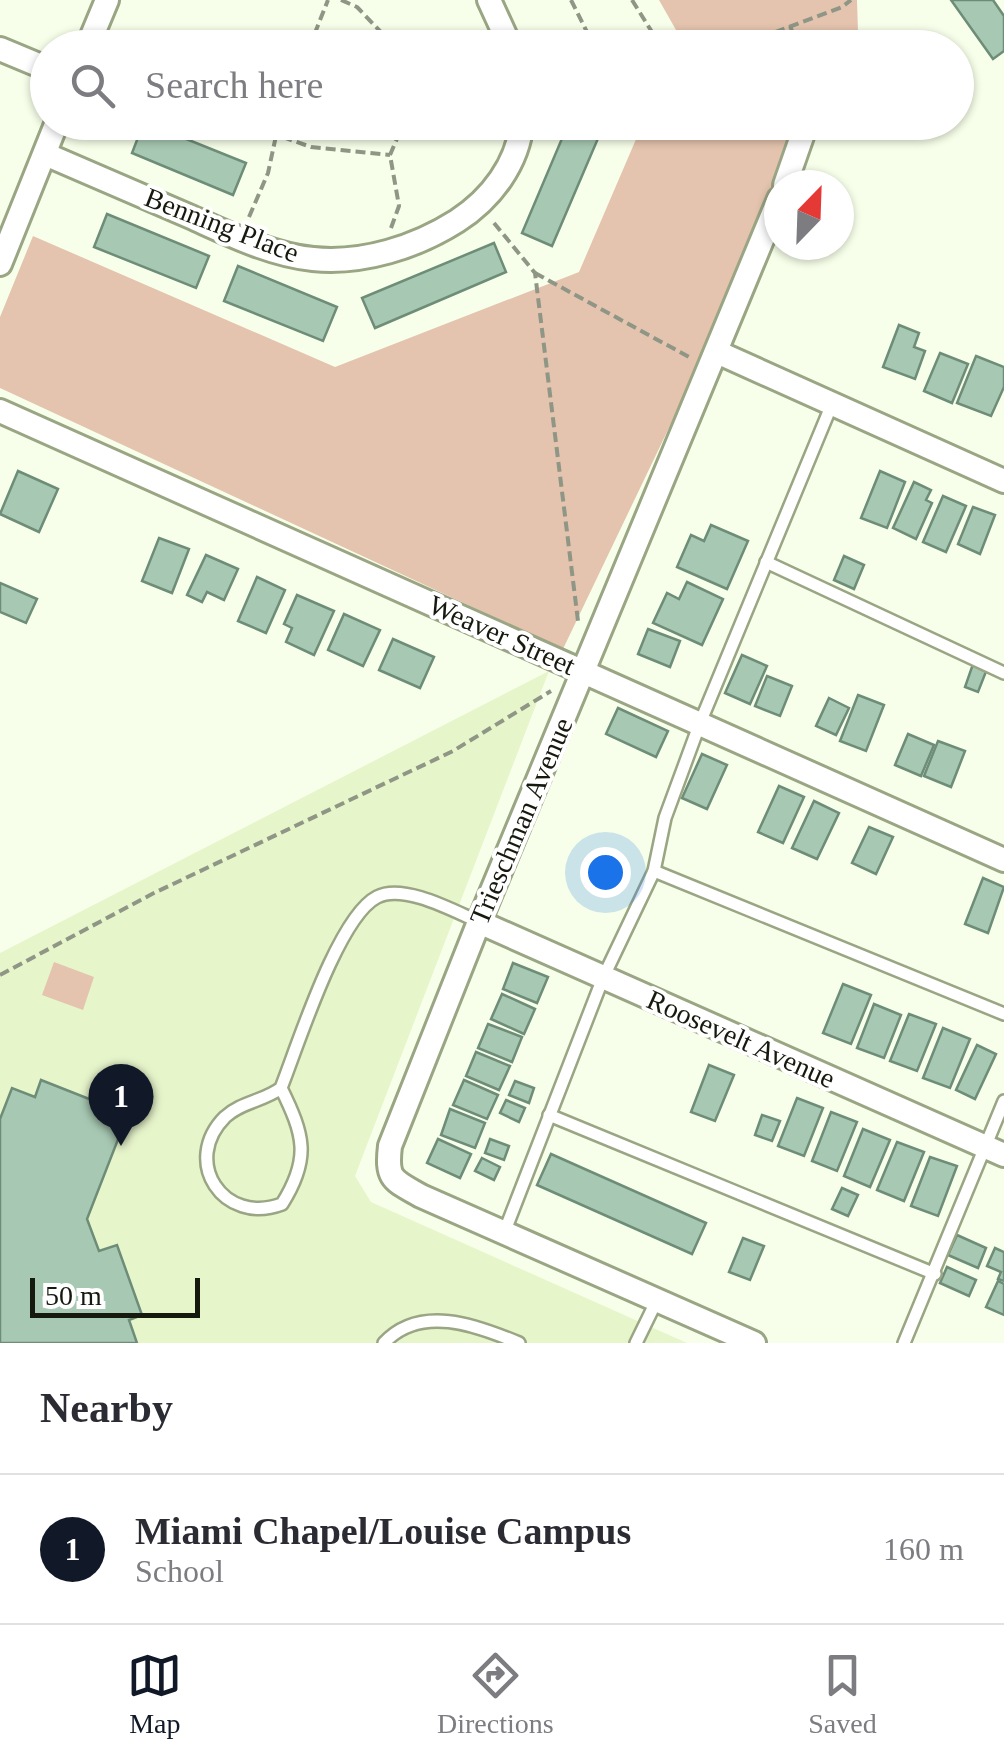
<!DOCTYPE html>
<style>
body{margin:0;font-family:Georgia,serif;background:#f2f2f3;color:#2b2b33}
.compass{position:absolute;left:764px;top:170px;width:90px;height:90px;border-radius:50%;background:#fff;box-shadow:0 2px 8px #0004;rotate:23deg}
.scale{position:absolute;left:30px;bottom:25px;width:170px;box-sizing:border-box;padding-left:10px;border:5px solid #161a0e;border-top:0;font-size:28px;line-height:35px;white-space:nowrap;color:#161a0e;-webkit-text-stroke:8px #fff;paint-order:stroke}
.you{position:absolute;left:605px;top:872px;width:35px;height:35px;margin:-25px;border:8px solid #fff;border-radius:50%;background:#1a73e8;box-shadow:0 0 0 15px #1a73e833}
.badge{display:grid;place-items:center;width:65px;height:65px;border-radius:50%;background:#111827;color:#fff;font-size:32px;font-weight:700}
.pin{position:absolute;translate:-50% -82px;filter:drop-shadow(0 2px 5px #0008)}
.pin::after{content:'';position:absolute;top:52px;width:35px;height:30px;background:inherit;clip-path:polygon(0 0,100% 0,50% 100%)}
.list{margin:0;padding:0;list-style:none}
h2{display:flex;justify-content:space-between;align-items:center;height:130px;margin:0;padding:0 40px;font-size:42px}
h2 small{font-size:32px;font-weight:400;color:#7c7c81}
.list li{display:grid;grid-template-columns:65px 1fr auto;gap:30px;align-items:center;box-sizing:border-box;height:150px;padding:0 40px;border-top:2px solid #e1e1e2}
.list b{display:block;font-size:38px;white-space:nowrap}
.list p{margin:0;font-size:32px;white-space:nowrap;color:#7c7c81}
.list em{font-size:32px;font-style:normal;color:#7c7c81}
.icon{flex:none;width:55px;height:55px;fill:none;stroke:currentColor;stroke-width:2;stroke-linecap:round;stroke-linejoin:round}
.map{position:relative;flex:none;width:1004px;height:1343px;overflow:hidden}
.search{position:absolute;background:#fff;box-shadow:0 2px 8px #0004;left:30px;right:30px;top:30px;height:110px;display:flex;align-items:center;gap:25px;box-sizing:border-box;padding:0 35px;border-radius:55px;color:#7c7c81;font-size:38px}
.sheet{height:280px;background:#fff}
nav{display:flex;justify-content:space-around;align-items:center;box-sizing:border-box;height:140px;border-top:2px solid #e1e1e2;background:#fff;font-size:28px;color:#7c7c81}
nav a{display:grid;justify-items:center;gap:5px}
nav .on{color:#111827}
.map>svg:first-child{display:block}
.built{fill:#e7f5cb}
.green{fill:#e4c4ae}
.building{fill:#a7c8b2;stroke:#6e8d78;stroke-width:2.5}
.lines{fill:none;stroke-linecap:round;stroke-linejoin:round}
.service-casing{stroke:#9aa584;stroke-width:16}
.minor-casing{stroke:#9aa584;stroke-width:28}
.path{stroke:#8f9685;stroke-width:4;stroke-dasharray:10 5;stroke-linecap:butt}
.service{stroke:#fff;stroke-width:11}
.minor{stroke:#fff;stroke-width:22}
.labels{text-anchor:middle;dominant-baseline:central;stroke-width:8;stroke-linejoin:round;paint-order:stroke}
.street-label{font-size:28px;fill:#161a0e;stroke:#fff}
</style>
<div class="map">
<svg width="1004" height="1343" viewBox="0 0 1004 1343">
<rect width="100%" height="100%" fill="#f7ffea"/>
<path class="built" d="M549 671 355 1176 371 1202 687 1343H0V953Z"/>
<g class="green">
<path d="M659 0H857L858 32 851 47H676L680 37Z"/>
<path d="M643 123H815L563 649 0 388V317L33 236 335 367 579 272Z"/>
<path d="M54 962 94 977 83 1010 42 995Z"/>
</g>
<g class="building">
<path d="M951 0H993L1004 16V51L993 59Z"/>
<path d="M144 122 246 163 233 195 132 153Z"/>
<path d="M569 122H605L552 246 522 233Z"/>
<path d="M107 214 209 256 196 288 94 247Z"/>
<path d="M494 243 506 272 375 328 362 298Z"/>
<path d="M238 266 337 307 323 341 224 301Z"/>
<path d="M899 325 919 333 914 347 925 351 915 379 883 367Z"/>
<path d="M940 353 968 364 952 403 924 391Z"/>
<path d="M976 356 1004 367V387L991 416 957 403Z"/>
<path d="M18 471 58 489 39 532 0 514Z"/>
<path d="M880 471 905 482 887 528 861 518Z"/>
<path d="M914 482 931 490 926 500 932 503 916 539 893 528Z"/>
<path d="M943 496 966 506 946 552 923 542Z"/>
<path d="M973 507 995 515 980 554 958 544Z"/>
<path d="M711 525 748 541 727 589 677 567 691 535 704 541Z"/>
<path d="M159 538 189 549 172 593 142 581Z"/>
<path d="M206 555 238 569 224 600 207 592 202 602 187 595Z"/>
<path d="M844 556 864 565 854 589 834 580Z"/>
<path d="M257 577 285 590 266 633 238 621Z"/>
<path d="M687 582 723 599 702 645 653 623 667 593 679 599Z"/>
<path d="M0 583 37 599 26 623 0 612Z"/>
<path d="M297 595 334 611 314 655 286 642 292 628 284 624Z"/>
<path d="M344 614 380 630 363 666 328 650Z"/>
<path d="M648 629 680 641 670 667 638 654Z"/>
<path d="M393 639 434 657 420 688 379 670Z"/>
<path d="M742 655 767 666 750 704 725 693Z"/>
<path d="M973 664 987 669 978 692 965 687Z"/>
<path d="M767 676 792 686 780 716 755 706Z"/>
<path d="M858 695 884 705 866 751 840 741Z"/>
<path d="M829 698 849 708 836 735 816 726Z"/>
<path d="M618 708 668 731 656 757 606 734Z"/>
<path d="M908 734 934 745 921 776 895 765Z"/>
<path d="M938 741 965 751 951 787 924 776Z"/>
<path d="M702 754 727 765 707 809 682 798Z"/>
<path d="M779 786 804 797 783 843 758 832Z"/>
<path d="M814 801 839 813 817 859 792 848Z"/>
<path d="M869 827 893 837 876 874 852 863Z"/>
<path d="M983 878 1004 887 988 933 965 924Z"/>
<path d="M513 963 548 977 537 1003 503 989Z"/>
<path d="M843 984 871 995 851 1044 823 1033Z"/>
<path d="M502 994 535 1009 524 1034 491 1019Z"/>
<path d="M874 1004 901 1015 884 1058 857 1048Z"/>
<path d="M909 1014 936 1024 917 1071 890 1061Z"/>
<path d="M488 1024 522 1037 512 1062 478 1048Z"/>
<path d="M943 1028 970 1039 950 1088 923 1078Z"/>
<path d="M977 1045 996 1054 975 1099 956 1090Z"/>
<path d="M476 1052 510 1066 499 1090 466 1076Z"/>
<path d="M709 1065 734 1075 715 1121 691 1112Z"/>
<path d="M41 1080 107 1106 103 1116 124 1124 87 1219 99 1251 117 1245 142 1315 129 1320 137 1343H0V1119L12 1088 35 1097Z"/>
<path d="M464 1080 498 1095 487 1119 453 1105Z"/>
<path d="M515 1081 534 1088 529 1103 509 1095Z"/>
<path d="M797 1098 823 1108 804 1156 778 1146Z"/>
<path d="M506 1100 525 1108 519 1122 500 1113Z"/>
<path d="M450 1109 485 1123 475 1148 441 1135Z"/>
<path d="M831 1112 857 1122 837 1171 812 1161Z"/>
<path d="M762 1115 780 1121 772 1141 755 1135Z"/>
<path d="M863 1129 890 1140 870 1187 844 1176Z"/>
<path d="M438 1139 471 1154 460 1178 427 1163Z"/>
<path d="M490 1139 509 1146 504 1160 485 1153Z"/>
<path d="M897 1142 924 1152 904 1201 877 1190Z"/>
<path d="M551 1154 706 1223 692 1254 537 1185Z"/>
<path d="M930 1157 957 1166 938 1216 911 1206Z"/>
<path d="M482 1158 500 1167 494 1180 475 1171Z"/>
<path d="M842 1188 858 1195 848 1216 832 1209Z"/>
<path d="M957 1235 986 1248 978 1268 948 1255Z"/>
<path d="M743 1238 764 1246 750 1280 729 1272Z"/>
<path d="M995 1248 1004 1252V1281L998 1279 1001 1272 987 1266Z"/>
<path d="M947 1267 976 1280 969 1296 940 1283Z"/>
<path d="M998 1281 1004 1284V1315L986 1307Z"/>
</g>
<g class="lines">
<g class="service-casing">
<g id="service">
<path d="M766 562 1004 673"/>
<path d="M654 871 1004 1014"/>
<path d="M281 1088C304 1135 311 1158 282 1204 223 1226 181 1161 225 1117 241 1102 264 1101 281 1088 298 1045 338 917 377 897 403 883 454 911 479 922"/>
<path d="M549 1115 935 1274"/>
<path d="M504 1233 603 978 654 871 665 818 700 723 832 404"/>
<path d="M384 1343C420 1304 476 1325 519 1343"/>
<path d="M636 1343 657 1300"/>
<path d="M904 1343 1004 1101"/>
</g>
</g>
<g class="minor-casing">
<g id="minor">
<path d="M489 0 511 48"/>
<path d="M87 48 107 0"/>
<path d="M0 49 48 69"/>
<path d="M45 154C94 175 142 196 191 217 229 234 271 255 313 259 363 264 416 247 457 221 491 199 518 164 522 122"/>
<path d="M785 185 807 122"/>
<path d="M0 264 57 122"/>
<path d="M717 352 1004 481"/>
<path d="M0 411 1004 860"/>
<path d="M479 922 1004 1155"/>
<path d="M754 1343 421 1196C393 1180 386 1180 390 1146L479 922 779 199"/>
</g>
</g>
<g class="path">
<path d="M341 0 357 7 396 48"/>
<path d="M571 0 595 48"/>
<path d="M632 0 662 48"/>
<path d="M790 26 799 48"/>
<path d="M309 48 328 0"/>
<path d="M461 48 479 38"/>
<path d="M733 48 842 7 851 0"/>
<path d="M240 122 311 147 390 155"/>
<path d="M249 217 268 173 279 122"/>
<path d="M494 223 535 273 578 621"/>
<path d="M391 228 399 206 390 155 404 122"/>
<path d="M535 273 689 357"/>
<path d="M0 975 152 894 453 751 551 691"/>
</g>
<use href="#service" class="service"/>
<use href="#minor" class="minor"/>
</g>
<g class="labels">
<g class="street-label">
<text transform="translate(222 225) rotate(21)">Benning Place</text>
<text transform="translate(502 635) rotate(24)">Weaver Street</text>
<text transform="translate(521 821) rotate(-67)">Trieschman Avenue</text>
<text transform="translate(741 1039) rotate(24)">Roosevelt Avenue</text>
</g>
</g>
</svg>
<svg class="compass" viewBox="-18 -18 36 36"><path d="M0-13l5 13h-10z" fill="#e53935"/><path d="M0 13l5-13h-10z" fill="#7c7c81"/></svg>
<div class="scale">50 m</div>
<div class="you"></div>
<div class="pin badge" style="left:121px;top:1146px">1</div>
<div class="search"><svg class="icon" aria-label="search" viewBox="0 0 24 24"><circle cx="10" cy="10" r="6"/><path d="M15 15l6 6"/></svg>Search here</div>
</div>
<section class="sheet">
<h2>Nearby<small></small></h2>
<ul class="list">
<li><span class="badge">1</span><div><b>Miami Chapel/Louise Campus</b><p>School</p></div><em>160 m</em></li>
</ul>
</section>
<nav>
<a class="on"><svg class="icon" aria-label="map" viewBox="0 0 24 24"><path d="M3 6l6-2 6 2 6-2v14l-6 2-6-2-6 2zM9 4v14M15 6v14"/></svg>Map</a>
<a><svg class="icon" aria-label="directions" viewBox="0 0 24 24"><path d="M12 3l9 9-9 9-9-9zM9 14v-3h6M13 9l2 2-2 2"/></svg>Directions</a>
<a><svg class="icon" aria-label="saved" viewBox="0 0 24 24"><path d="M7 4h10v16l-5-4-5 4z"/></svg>Saved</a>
</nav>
